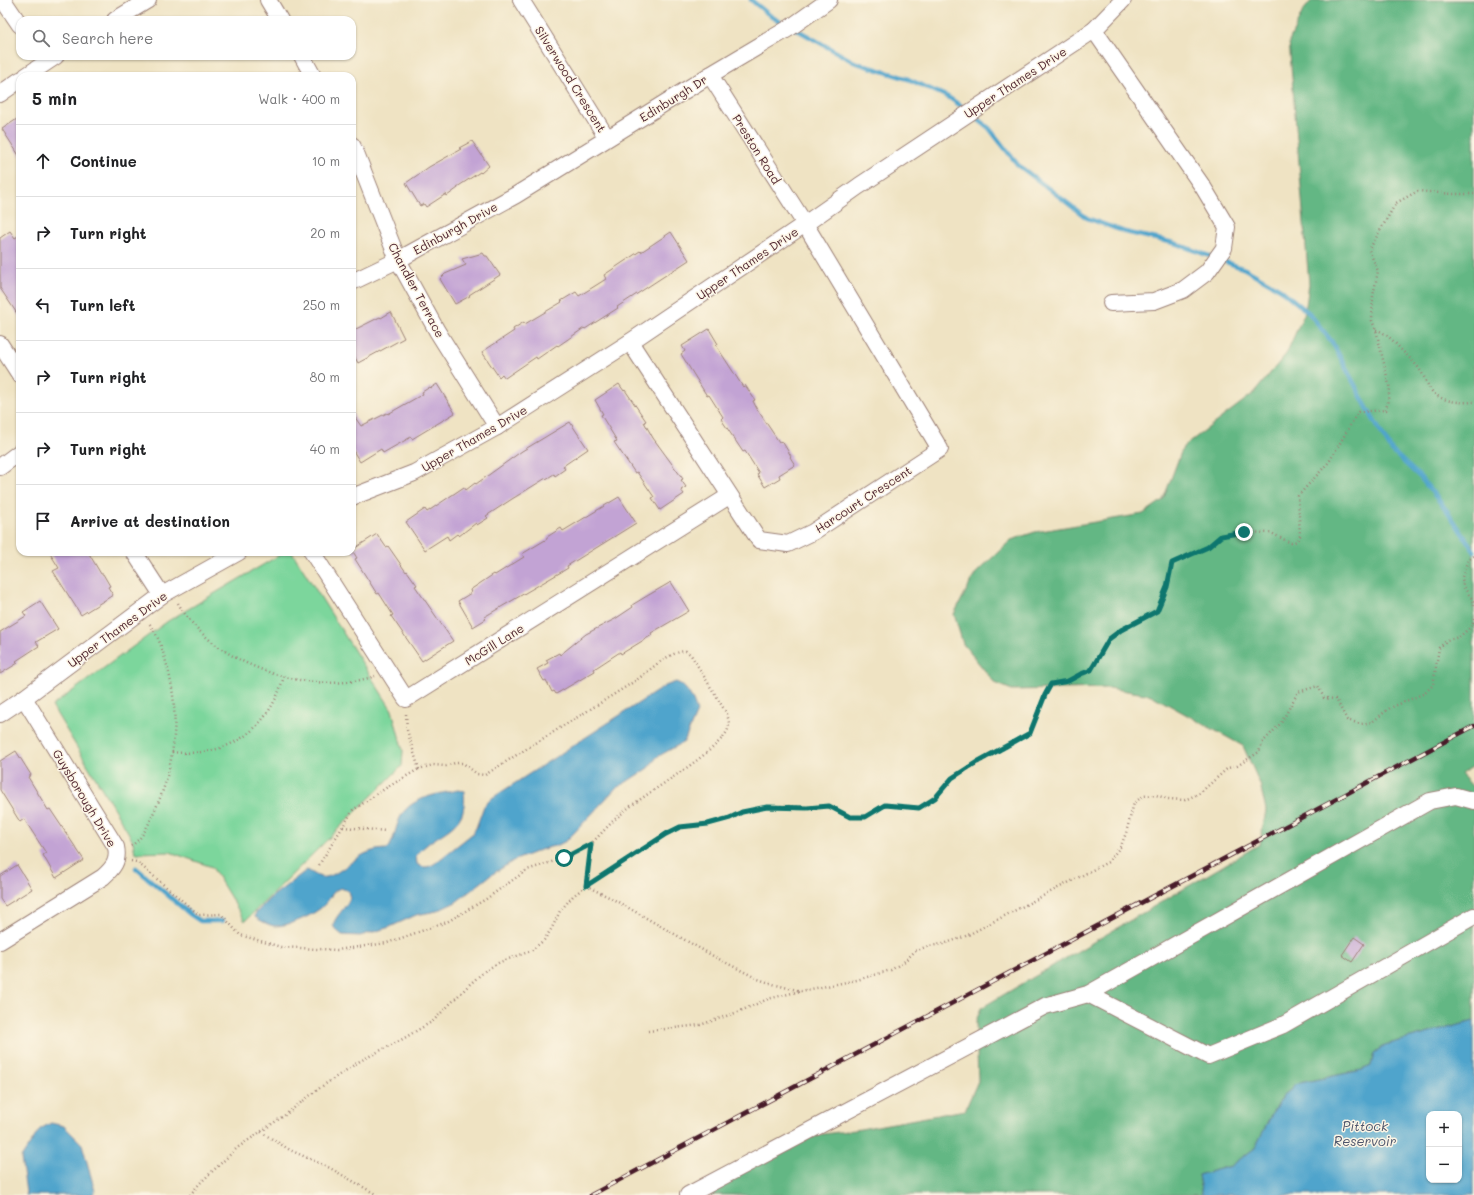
<!DOCTYPE html>
<meta charset="utf-8">
<style>
body{margin:0;font-family:Mali,sans-serif;background:#f6f6f6;color:#202124}
.controls{position:absolute;right:12px;bottom:12px;display:grid;overflow:hidden;border-radius:8px;box-shadow:0 1px 3px #0004}
.controls button{width:36px;height:36px;display:grid;place-items:center;padding:0;border:0;border-bottom:1px solid #e0e0e0;background:#fff;color:#202124;font:20px sans-serif}
.stop{position:absolute;width:12px;height:12px;margin:-9px;border:3px solid #0f766e;border-radius:50%;background:#fff}
.stop.end{background:#0f766e;border-color:#fff;box-shadow:0 1px 4px #0008}
.list{margin:0;padding:0;list-style:none}
h2{display:flex;justify-content:space-between;align-items:center;height:52px;margin:0;padding:0 16px;font-size:17px}
h2 small{font-size:13px;font-weight:400;color:#757577}
.list li{display:grid;grid-template-columns:26px 1fr auto;gap:12px;align-items:center;box-sizing:border-box;height:72px;padding:0 16px;border-top:1px solid #e0e0e0}
.list b{display:block;font-size:15px;white-space:nowrap}
.list em{font-size:13px;font-style:normal;color:#757577}
.icon{flex:none;width:22px;height:22px;fill:none;stroke:currentColor;stroke-width:2;stroke-linecap:round;stroke-linejoin:round}
.map{position:relative;flex:none;width:1474px;height:1195px;overflow:hidden}
.search{position:absolute;background:#fff;box-shadow:0 1px 3px #0004;left:16px;top:16px;width:340px;height:44px;display:flex;align-items:center;gap:10px;box-sizing:border-box;padding:0 14px;border-radius:12px;color:#757577;font-size:15px}
.panel{position:absolute;background:#fff;box-shadow:0 1px 3px #0004;left:16px;top:72px;width:340px;height:484px;border-radius:12px}
.map>svg:first-child{display:block}
.green{fill:#7bd69c;stroke:#627a64}
.forest{fill:#64b784;stroke:#576b58}
.water{fill:#50a4cc;stroke:#4d627c;fill-rule:evenodd}
.lines{fill:none;stroke-linecap:round;stroke-linejoin:round}
.stream{stroke:#50a4cc;stroke-width:4.5}
.building{fill:#c2a3d4}
.minor-casing{stroke:#9c8177;stroke-width:18}
.path{stroke:#9c8177;stroke-width:2.5;stroke-dasharray:1 3;stroke-linecap:butt}
.minor{stroke:#fff;stroke-width:16}
.rail-casing{stroke:#4a1f2b;stroke-width:4.5}
.rail{stroke:#fcf5e5;stroke-width:3;stroke-dasharray:9;stroke-linecap:butt}
.route{stroke:#0f766e;stroke-width:5}
.labels{text-anchor:middle;dominant-baseline:central;stroke-width:3;stroke-linejoin:round;paint-order:stroke}
.street-label{font-size:12px;fill:#4a1f2b;stroke:#fcf5e5}
.water-label{font-size:13px;font-style:italic;fill:#4c546b;stroke:#fcf5e5}
</style>
<div class="map">
<svg width="1474" height="1195" viewBox="0 0 1474 1195">
<rect width="100%" height="100%" fill="#fcf5e5"/>
<filter id="ink" filterUnits="userSpaceOnUse"><feTurbulence type="fractalNoise" baseFrequency=".025" numOctaves="2"/><feDisplacementMap in="SourceGraphic" scale="8" xChannelSelector="R" yChannelSelector="G"/><feConvolveMatrix kernelMatrix="1 2 1 2 8 2 1 2 1" color-interpolation-filters="sRGB"/></filter>
<filter id="wash" filterUnits="userSpaceOnUse"><feTurbulence type="fractalNoise" baseFrequency=".012" numOctaves="4" result="noise"/><feDisplacementMap in="SourceGraphic" scale="16" xChannelSelector="R" yChannelSelector="G"/><feGaussianBlur stdDeviation="0.9" result="paint"/><feColorMatrix in="noise" values="0 0 0 0 0 0 0 0 0 0 0 0 0 0 0 0 0 1.4 0 .05"/><feComposite in="paint" operator="in"/></filter>
<g filter="url(#wash)">
<rect width="100%" height="100%" fill="#efe3c3"/>
<path class="green" d="M292 552 392 710 403 751 402 766 245 921 212 867 170 852 135 853 133 842 128 832 52 706 168 621 283 553Z"/>
<path class="forest" d="M1312 0H1474V766L1461 774 1474 788V1021L1385 1045 1374 1053 1371 1066 1362 1070 1295 1084 1277 1104 1255 1148 1231 1166 1198 1175 1202 1195H710L725 1182 815 1135 855 1130 965 1110 978 1081 976 1021 981 1008 1260 844 1266 810 1260 784 1243 746 1151 695 1109 688 1012 690 995 683 963 644 954 614 975 574 1011 540 1035 532 1143 514 1163 500 1183 447 1254 393 1286 354 1305 312 1309 284 1289 41 1303 11Z"/>
<g class="water">
<path d="M676 682C687 685 694 701 697 712L684 742 657 757 648 768 614 790 574 833 566 841 558 845 543 849 513 861 491 875 456 902 437 911 416 915 390 927 360 936 342 935 335 929 333 925C336 915 346 908 350 898L348 891 341 888C333 890 331 897 326 903 317 914 290 926 275 926 268 925 261 921 255 917V914L269 899 304 872 307 870C312 872 316 876 321 877 334 880 353 858 367 853 373 850 381 849 388 849 394 840 395 830 399 820 408 797 438 794 458 790L464 791C469 833 436 829 416 856L417 864C423 868 427 868 434 864L472 834 476 828 484 806 492 798 665 686Z"/>
<path d="M1474 1021V1195H1202L1198 1175 1231 1166 1255 1148 1277 1104 1295 1084 1362 1070 1371 1066 1374 1053 1385 1045ZM1429 1114H1459V1180H1429Z"/>
<path d="M51 1123 64 1126 82 1144 95 1191 92 1195H25L26 1192 21 1158 40 1129Z"/>
</g>
<g class="lines">
<g class="stream">
<path d="M751 0 772 17 787 25"/>
<path d="M794 28 854 62 908 79 948 97 967 110"/>
<path d="M972 115 989 128 1018 165 1087 218 1125 232 1174 243 1245 269 1280 289 1309 313 1332 342 1372 417 1392 451 1420 477 1448 512 1474 551"/>
<path d="M136 868 191 915 200 921H222"/>
</g>
</g>
<g id="blocks">
<g class="building">
<path d="M20 117V157L2 129Z"/>
<path d="M472 141 489 166 481 173 480 172 457 187 458 188 447 196 446 194 426 207 424 204 420 206 406 183 429 167 461 149 459 148Z"/>
<path d="M10 231 15 238 20 235V318L0 288V238Z"/>
<path d="M671 232 689 260 617 307 618 308 585 329 584 328 558 346 557 345 537 359 536 357 505 378 502 374 499 377 482 352 514 331 513 329 524 322 525 324 562 302 561 301 576 292 579 296 606 279 604 275 640 251 641 252Z"/>
<path d="M483 253 485 256H487L500 275 469 295 470 296 455 304 440 279 445 274 466 265 462 259Z"/>
<path d="M391 312 404 338 358 363 352 352V331L380 317 381 318Z"/>
<path d="M709 329 718 344 716 345 721 353 743 387 745 385 755 400 753 401 757 409 779 442 782 441 791 456 790 457 795 465 779 475 780 478 765 487 757 474 759 473 745 451 743 452 721 419 723 417 709 395 707 396 681 354 685 351 682 346Z"/>
<path d="M437 384 455 413 412 439 411 437 383 453 381 449 360 462 352 449V413L361 426 387 413 388 414 423 394 422 392 430 387 431 388Z"/>
<path d="M619 384 624 391 625 390 646 421 644 422 653 438 683 479 681 480 686 487 681 490 684 494 660 510 652 498 654 497 637 472 635 473 614 442 617 441 601 415 603 414 595 400Z"/>
<path d="M570 422 588 449 563 466 565 469 555 476 554 474 546 479V478L512 499 486 516 488 518 477 525 476 523 459 536 457 534 449 540 447 536 425 550 406 522 425 509 427 512 464 487 466 490 475 483 476 484 522 451Z"/>
<path d="M619 497 636 523 567 566 568 568 484 617 486 619 473 627 458 601 471 593 470 590 494 574 495 575 524 557 522 554 547 539V537L561 528 563 531Z"/>
<path d="M377 534 386 547 388 546 406 572 407 571 417 585 415 586 453 641 422 661 391 616 393 615 379 593 377 594 355 559 357 558 352 550Z"/>
<path d="M49 552H88L101 574H103L110 586 108 587 113 595 81 615 53 571 59 568Z"/>
<path d="M671 582 689 611 651 633 652 635 621 654 620 652 594 669 595 671 583 678 556 694 554 691 552 692 546 680 544 681 537 669 548 663 546 660 559 653 560 655 586 634 615 619 633 607 632 605 647 596Z"/>
<path d="M40 601 58 629 36 642 39 646 16 661 18 663 0 674V632L26 616 23 612Z"/>
<path d="M16 751 31 775 28 777 48 810 50 809 84 860 56 878 43 855 46 853 24 819 20 822 0 790V761Z"/>
<path d="M17 865 32 889 5 906 0 899V876Z"/>
<path d="M1354 937 1364 944 1352 962 1342 955Z"/>
</g>
</g>
</g>
<g filter="url(#ink)">
<use href="#blocks" fill-opacity="0" stroke="#9c8177" stroke-width="1"/>
<g class="lines">
<g class="minor-casing">
<g id="minor">
<path d="M3 0 20 25"/>
<path d="M268 0 280 20"/>
<path d="M521 0 607 138"/>
<path d="M115 20 148 0"/>
<path d="M1094 30 1203 187 1227 227 1224 248 1207 272 1183 290 1154 301 1111 303"/>
<path d="M302 56 313 76"/>
<path d="M26 76 56 56"/>
<path d="M0 94 20 80"/>
<path d="M352 145 356 153 398 260 437 331 497 427"/>
<path d="M352 282 398 260 516 195 710 75 791 27 829 0"/>
<path d="M630 342 759 540 788 544 813 532 940 449 805 224 710 75"/>
<path d="M0 344 20 375"/>
<path d="M0 467 20 452"/>
<path d="M352 497 414 473 497 427 630 342 805 224 859 186 1094 30 1123 0"/>
<path d="M134 552 162 595"/>
<path d="M312 552 406 699 729 496"/>
<path d="M0 714 24 698 162 595 239 552"/>
<path d="M0 941 103 877C113 868 119 861 116 847L24 698"/>
<path d="M1088 994 1208 1056 1283 1025 1474 916"/>
<path d="M688 1195 1045 1006 1088 994 1430 801 1456 796 1474 801"/>
</g>
</g>
<g class="path">
<path d="M1376 330C1385 332 1391 339 1398 346 1404 353 1411 359 1417 366 1424 374 1426 383 1431 390 1440 402 1460 403 1474 402"/>
<path d="M1474 556 1468 560 1462 577 1463 586 1474 602V605"/>
<path d="M178 603C212 664 309 698 375 676"/>
<path d="M406 714 407 730 419 769 433 765 446 766 455 763H463L477 774 485 775C535 743 585 713 635 681 650 671 667 652 686 651L691 655 727 714C728 718 730 724 728 729 721 750 648 792 627 809L614 820 591 844 586 885"/>
<path d="M172 752C228 758 269 731 284 676"/>
<path d="M343 827 386 831"/>
<path d="M131 846C142 839 148 826 153 814 176 767 181 712 166 662 162 648 158 635 149 623"/>
<path d="M131 861 137 862 199 915 221 914 240 935 281 947 337 950 387 943 447 922 486 899 527 870 564 858 591 845"/>
<path d="M319 865 353 810 386 788 419 769"/>
<path d="M586 886 611 898 715 957 758 979 776 985 801 991 857 980 891 970 905 961 915 951 928 946 943 944 964 937 1108 862 1121 846 1126 833 1134 803 1143 796 1156 795 1168 799 1185 800 1200 793 1228 768 1237 766 1259 752 1262 743 1281 723 1298 692 1318 686 1324 698 1336 699 1347 720 1361 724 1372 722 1390 708 1425 693 1433 685 1439 648 1447 640 1459 637 1472 626 1474 618"/>
<path d="M648 1031 700 1025 738 1012 768 999 800 991"/>
<path d="M261 1132 290 1150 330 1168 377 1195"/>
<path d="M190 1195 200 1183 237 1148 285 1115 321 1087 360 1061 401 1040 433 1021 470 984 486 970 500 962 531 951 544 940 552 928 560 911 573 896 586 886 666 834 680 827 708 824 730 817 742 812 767 807 788 806 807 808 829 806 850 817H865L885 805 919 808 935 798 952 778 1030 733 1045 695 1051 684 1068 681 1081 674 1091 670 1109 639 1121 630 1157 611 1167 587 1171 563 1208 547 1221 536 1244 532 1271 533 1291 543 1297 541 1300 536 1298 496 1329 462 1358 412 1386 410 1390 389 1376 330 1372 321 1373 296 1378 271 1369 250 1396 203 1418 191 1453 194H1474"/>
</g>
<use href="#minor" class="minor"/>
<g class="rail-casing">
<path id="rail" d="M591 1195 1474 726"/>
</g>
<use href="#rail" class="rail"/>
</g>
</g>
<g class="lines" filter="url(#ink)">
<path class="route" d="M564 858 591 844 586 886 666 834 680 827 708 824 730 818 742 812 767 807 807 808 829 806 850 817H865L885 805 919 808 935 798 952 778 977 762 1030 733 1045 695 1051 684 1068 681 1081 674 1091 670 1109 639 1121 630 1157 611 1167 587 1172 563 1208 547 1221 536 1244 532"/>
</g>
<g class="labels">
<g class="street-label">
<text transform="translate(571 79) rotate(58)">Silverwood Crescent</text>
<text transform="translate(1015 82) rotate(-33)">Upper Thames Drive</text>
<text transform="translate(673 98) rotate(-32)">Edinburgh Dr</text>
<text transform="translate(757 149) rotate(58)">Preston Road</text>
<text transform="translate(455 228) rotate(-29)">Edinburgh Drive</text>
<text transform="translate(747 263) rotate(-34)">Upper Thames Drive</text>
<text transform="translate(417 290) rotate(62)">Chandler Terrace</text>
<text transform="translate(474 438) rotate(-30)">Upper Thames Drive</text>
<text transform="translate(863 499) rotate(-33)">Harcourt Crescent</text>
<text transform="translate(117 629) rotate(-36)">Upper Thames Drive</text>
<text transform="translate(494 644) rotate(-32)">McGill Lane</text>
<text transform="translate(85 798) rotate(59)">Guysborough Drive</text>
</g>
<g class="water-label">
<text x="1365" y="1125">Pittock<tspan x="1365" dy="15">Reservoir</tspan></text>
</g>
</g>
</svg>
<div class="controls">
<button>+</button>
<button>−</button>
</div>
<div class="stop" style="left:564px;top:858px"></div>
<div class="stop end" style="left:1244px;top:532px"></div>
<div class="search"><svg class="icon" aria-label="search" viewBox="0 0 24 24"><circle cx="10" cy="10" r="6"/><path d="M15 15l6 6"/></svg>Search here</div>
<section class="panel">
<h2>5 min<small>Walk · 400 m</small></h2>
<ul class="list">
<li><svg class="icon" aria-label="ahead" viewBox="0 0 24 24"><path d="M12 20V5M6 11l6-6 6 6"/></svg><div><b>Continue</b></div><em>10 m</em></li>
<li><svg class="icon" aria-label="right" viewBox="0 0 24 24"><path d="M7 20v-9h11M14 6l5 5-5 5"/></svg><div><b>Turn right</b></div><em>20 m</em></li>
<li><svg class="icon" aria-label="left" viewBox="0 0 24 24"><path d="M17 20v-9H6M10 6l-5 5 5 5"/></svg><div><b>Turn left</b></div><em>250 m</em></li>
<li><svg class="icon" aria-label="right" viewBox="0 0 24 24"><path d="M7 20v-9h11M14 6l5 5-5 5"/></svg><div><b>Turn right</b></div><em>80 m</em></li>
<li><svg class="icon" aria-label="right" viewBox="0 0 24 24"><path d="M7 20v-9h11M14 6l5 5-5 5"/></svg><div><b>Turn right</b></div><em>40 m</em></li>
<li><svg class="icon" aria-label="arrive" viewBox="0 0 24 24"><path d="M6 21V4h12l-3 4 3 4H6"/></svg><div><b>Arrive at destination</b></div></li>
</ul>
</section>
</div>
